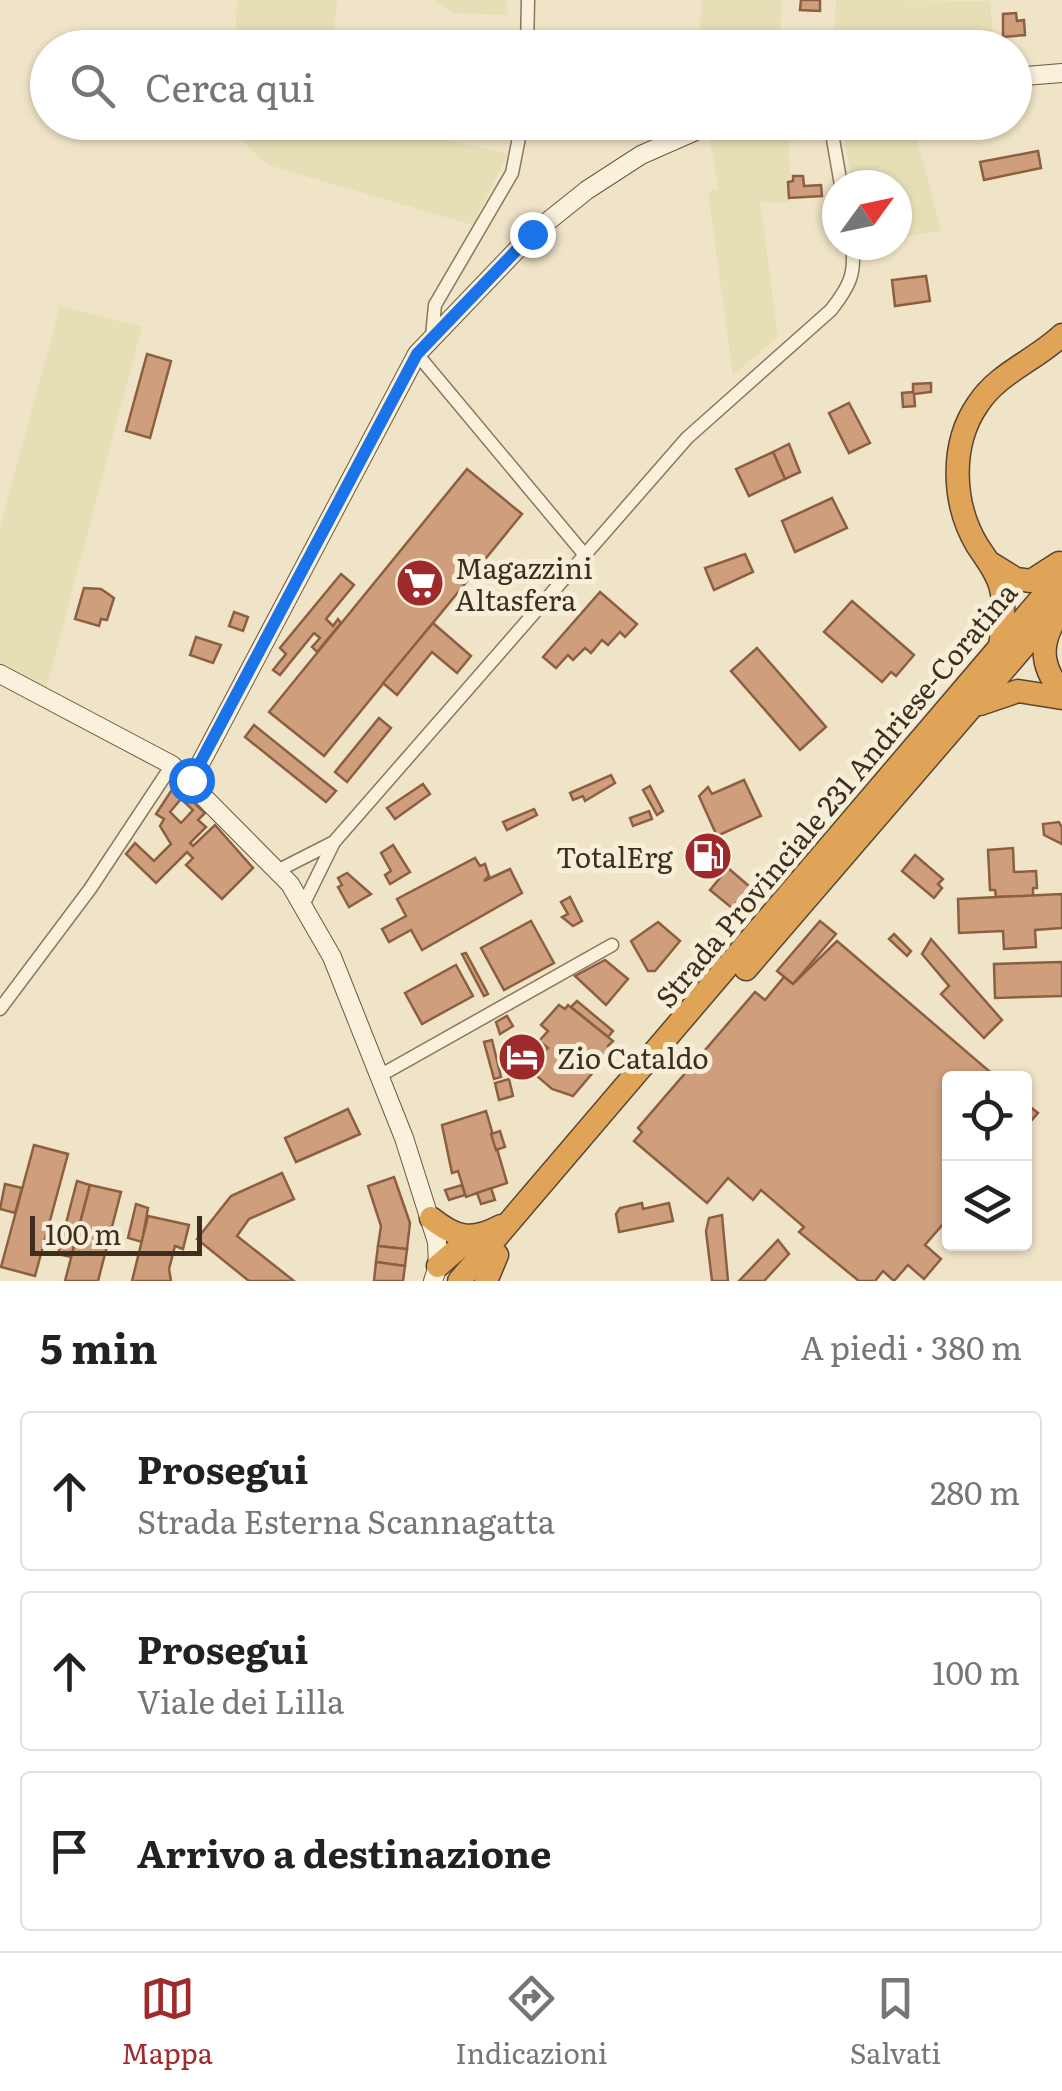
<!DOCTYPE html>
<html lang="it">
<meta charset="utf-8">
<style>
body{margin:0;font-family:Literata,serif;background:#f2f2f2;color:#222}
.controls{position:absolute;right:30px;bottom:30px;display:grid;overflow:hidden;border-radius:10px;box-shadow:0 2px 8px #0004}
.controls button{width:90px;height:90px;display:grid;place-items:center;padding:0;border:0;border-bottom:2px solid #e0e0e0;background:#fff;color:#222;font:50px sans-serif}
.compass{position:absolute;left:822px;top:170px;width:90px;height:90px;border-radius:50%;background:#fff;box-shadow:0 2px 8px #0004;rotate:57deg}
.scale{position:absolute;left:30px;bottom:25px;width:172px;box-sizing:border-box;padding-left:10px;border:5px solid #3d2e20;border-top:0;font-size:28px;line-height:35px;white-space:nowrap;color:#3d2e20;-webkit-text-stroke:8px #f7eed8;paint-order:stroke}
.stop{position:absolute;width:30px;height:30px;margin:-22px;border:8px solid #1a73e8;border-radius:50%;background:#fff}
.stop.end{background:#1a73e8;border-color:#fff;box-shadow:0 2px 10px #0008}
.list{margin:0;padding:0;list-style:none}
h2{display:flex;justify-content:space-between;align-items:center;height:130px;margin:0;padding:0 40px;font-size:42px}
h2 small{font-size:32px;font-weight:400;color:#767676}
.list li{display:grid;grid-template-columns:65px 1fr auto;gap:30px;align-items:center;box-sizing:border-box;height:160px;margin:0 20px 20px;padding:0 20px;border:2px solid #e0e0e0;border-radius:10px}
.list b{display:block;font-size:38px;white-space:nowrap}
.list p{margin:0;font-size:32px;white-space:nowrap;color:#767676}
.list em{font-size:32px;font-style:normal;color:#767676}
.icon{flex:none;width:55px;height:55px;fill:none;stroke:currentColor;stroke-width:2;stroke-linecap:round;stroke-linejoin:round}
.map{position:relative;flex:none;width:1062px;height:1281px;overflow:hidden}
.search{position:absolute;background:#fff;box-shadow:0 2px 8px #0004;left:30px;right:30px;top:30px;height:110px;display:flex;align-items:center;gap:25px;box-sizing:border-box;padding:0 35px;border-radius:55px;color:#767676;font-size:38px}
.sheet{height:670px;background:#fff}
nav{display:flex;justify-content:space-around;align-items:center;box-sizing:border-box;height:140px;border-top:2px solid #e0e0e0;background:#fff;font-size:28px;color:#767676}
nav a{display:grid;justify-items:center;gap:5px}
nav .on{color:#9e2a2b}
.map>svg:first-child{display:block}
.farmland{fill:#e6deb5}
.building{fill:#cf9f7d;stroke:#8d5f41;stroke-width:2.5;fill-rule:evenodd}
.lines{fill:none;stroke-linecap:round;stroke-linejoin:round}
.street-casing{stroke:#8d765c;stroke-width:15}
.secondary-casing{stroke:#6f573f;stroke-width:20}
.highway-casing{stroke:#5b4430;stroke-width:25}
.street{stroke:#faf1dc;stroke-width:12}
.secondary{stroke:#faf1dc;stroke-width:18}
.highway{stroke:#e0a458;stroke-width:22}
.route{stroke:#1a73e8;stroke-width:12}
.labels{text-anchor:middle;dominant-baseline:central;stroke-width:10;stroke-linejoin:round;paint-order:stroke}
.poi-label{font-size:28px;fill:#3d2e20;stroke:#f7eed8;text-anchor:start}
.street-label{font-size:28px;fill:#3d2e20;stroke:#f7eed8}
</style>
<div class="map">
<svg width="1062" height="1281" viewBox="0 0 1062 1281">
<rect width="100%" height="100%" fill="#f0e4c8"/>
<g class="farmland">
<path d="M237 0H337L333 47H235Z"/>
<path d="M433 0H507L508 15 454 13Z"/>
<path d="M702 0H782L780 47H698Z"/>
<path d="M836 0 990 1 994 47H833Z"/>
<path d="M229 123H375L508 154 473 225 271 166 255 154Z"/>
<path d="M743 123H789L790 202H760L778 336 733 376 708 192 718 188 709 133Z"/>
<path d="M841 123H913L941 231 897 238V185H853Z"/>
<path d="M60 306 142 327 46 690 0 662V526Z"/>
</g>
<g class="building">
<path d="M801 0H820V11L800 10Z"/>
<path d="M1016 13 1017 21 1024 20 1025 35 1003 37V14Z"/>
<path d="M1038 151 1041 168 984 180 980 162Z"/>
<path d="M793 176H803L804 186 821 185 822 196 789 198 788 182 793 181Z"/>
<path d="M926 276 930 301 895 306 892 280Z"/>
<path d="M147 354 171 361 150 438 126 431Z"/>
<path d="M931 383V392L914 394 915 406 903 407 902 393 913 392V384Z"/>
<path d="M849 403 870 443 849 453 829 413Z"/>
<path d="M789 444 800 472 785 479 773 452Z"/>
<path d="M773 452 785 479 749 496 736 469Z"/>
<path d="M467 469 522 514 324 756 269 712Z"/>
<path d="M832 498 847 528 795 552 782 521Z"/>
<path d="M745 554 753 572 714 590 705 568Z"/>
<path d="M341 574 354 585 326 619 333 626 338 619 341 623 317 652 312 647 320 638 314 633 280 675 273 670 286 654 280 648Z"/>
<path d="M84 588 101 589 114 598 107 620 101 619 99 626 75 619Z"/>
<path d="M600 592 637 624 625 637 620 632 608 645 602 640 591 653 585 648 573 660 568 655 556 668 543 657Z"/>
<path d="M852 601 914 655 896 676 891 672 882 682 824 632Z"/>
<path d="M234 612 248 617 243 631 229 626Z"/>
<path d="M433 623 471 656 457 673 432 652 397 695 383 683Z"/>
<path d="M196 637 221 645 213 663 190 655Z"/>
<path d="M757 648 826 727 800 750 731 671Z"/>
<path d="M379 718 391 728 347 782 335 772Z"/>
<path d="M254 725 336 791 326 802 245 737Z"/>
<path d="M611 775 615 783 585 801 583 796 573 800 570 793Z"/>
<path d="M744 780 761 816 717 836 699 796 708 787 712 794Z"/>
<path d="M423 784 430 794 395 819 387 808Z"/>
<path d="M175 785 205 813 198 820 206 827 190 843 193 846 215 825 253 868 222 899 186 865 193 858 187 852 156 883 126 854 135 843 154 861 171 844 160 826 164 819 156 814ZM181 799 193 810 181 823 170 812Z"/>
<path d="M650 786 663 811 657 815 643 790Z"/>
<path d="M534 809 537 815 507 830 503 822Z"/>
<path d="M649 811 652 819 633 826 630 818Z"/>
<path d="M1059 822 1062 828V844L1044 835 1043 824Z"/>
<path d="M393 845 410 872 390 884 385 875 391 871 381 853Z"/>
<path d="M1013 848 1014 872 1036 871 1037 888H1033V896L996 897 995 890H990L988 850Z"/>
<path d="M915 855 943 879 938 884 942 888 934 898 902 871Z"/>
<path d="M475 858 480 866 485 864 489 876 484 881 510 869 522 893 422 950 411 930 389 942 382 929 406 916 397 899Z"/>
<path d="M728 868 750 887 732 908 710 890Z"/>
<path d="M347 873 371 894 349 907 338 887 342 885 338 878Z"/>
<path d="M1062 894V928L1035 930 1036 947 1004 949 1003 931 959 933 958 899Z"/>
<path d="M570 897 582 921 573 926 562 917 568 914 561 902Z"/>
<path d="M531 921 554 963 504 990 481 948Z"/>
<path d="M820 921 836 934 793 984 777 971Z"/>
<path d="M658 922 680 941 655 971H648L631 941Z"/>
<path d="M894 934 911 951 907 956 889 939Z"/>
<path d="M931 939 1002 1020 984 1038 941 994 949 986 922 954Z"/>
<path d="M837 941 996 1077 950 1078V1216L925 1245 941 1259 924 1279 908 1265 894 1281 883 1271 875 1281H859L799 1232 804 1227 761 1190 753 1200 728 1178 707 1203 634 1141 642 1132 638 1128 755 992 765 1000 784 977 793 984Z"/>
<path d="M466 953 488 994 484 996 462 954Z"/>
<path d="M605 960 628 979 606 1005 575 976Z"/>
<path d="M1062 962V996L995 998 994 964Z"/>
<path d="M456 965 473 996 422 1024 405 993Z"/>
<path d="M577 1001 613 1031 608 1037 571 1007Z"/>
<path d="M559 1005 565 1009 568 1005 613 1041 608 1046 612 1050 573 1096 552 1089 531 1071 539 1063 534 1059 548 1048 539 1041 548 1031 541 1025Z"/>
<path d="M507 1016 513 1026 500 1034 496 1022Z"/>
<path d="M492 1040 501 1077 494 1079 484 1042Z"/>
<path d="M509 1079 513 1096 499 1100 495 1083Z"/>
<path d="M1024 1102 1038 1113 1024 1129Z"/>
<path d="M348 1109 360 1134 296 1162 285 1138Z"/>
<path d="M486 1111 507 1183 466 1197 458 1171 452 1173 442 1125Z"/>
<path d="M500 1131 505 1147 496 1150 491 1134Z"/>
<path d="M34 1145 68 1154 35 1276 1 1267Z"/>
<path d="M282 1173 294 1199 249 1219 237 1236 294 1281H249L197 1239 231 1196Z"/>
<path d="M394 1177 410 1223 407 1249 378 1246 381 1226 368 1186Z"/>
<path d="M77 1181 90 1185 71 1257 58 1254Z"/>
<path d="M5 1184 22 1188 15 1213 0 1209Z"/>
<path d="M90 1185 121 1192 98 1281H65Z"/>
<path d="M462 1185 465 1195 449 1200 445 1190Z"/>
<path d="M491 1188 495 1200 481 1204 477 1193Z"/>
<path d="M642 1203 643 1209 669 1203 673 1221 619 1232 616 1214 620 1208Z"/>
<path d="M136 1204 148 1208 142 1242 128 1238Z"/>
<path d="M722 1215 728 1281H712L706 1231 709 1218Z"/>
<path d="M148 1216 189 1225 183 1249 175 1246 169 1269 171 1281H132Z"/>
<path d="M778 1240 789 1254 764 1281H739Z"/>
<path d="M378 1246 407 1249 405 1266 376 1262Z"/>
<path d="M376 1262 405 1266 403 1281H374Z"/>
</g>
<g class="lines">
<g class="street-casing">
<g id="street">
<path d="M527 48 528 0"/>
<path d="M830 122 841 185"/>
<path d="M432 336 435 305 512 173 522 122"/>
<path d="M417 354 584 554"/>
<path d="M279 870 334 842"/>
<path d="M303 905 334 842 687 438 831 310C849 287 856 274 852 245"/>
<path d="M0 1009 90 889 172 765"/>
<path d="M381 1075 612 945"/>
</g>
</g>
<g class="secondary-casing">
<g id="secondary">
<path d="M1014 77 1062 73"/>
<path d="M0 674 172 765 290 884 332 957 404 1138 437 1242 438 1266 433 1281"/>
<path d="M191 781 417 354 532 234 587 190 641 155 716 122"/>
</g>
</g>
<g class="highway-casing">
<g id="highway">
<path d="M992 564 1016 579 1031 581 1059 563"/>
<path d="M1053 623C1039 648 1043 670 1062 692"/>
<path d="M1000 647C1002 627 1006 605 1000 585 995 569 986 559 977 545 952 503 950 444 978 404 998 373 1036 360 1062 335"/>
<path d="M980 704 1018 691 1062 698"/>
<path d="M746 969 1062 602"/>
<path d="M431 1218C456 1238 471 1242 501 1226"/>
<path d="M438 1266 469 1239"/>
<path d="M459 1281 1062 574"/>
<path d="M486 1281 497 1255"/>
</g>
</g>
<use href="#street" class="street"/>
<use href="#secondary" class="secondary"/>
<use href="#highway" class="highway"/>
</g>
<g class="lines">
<path class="route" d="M191 780 417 354 532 234"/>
</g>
<defs>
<g id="supermarket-disc" transform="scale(2.5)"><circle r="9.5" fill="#9e2a2b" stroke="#f7eed8"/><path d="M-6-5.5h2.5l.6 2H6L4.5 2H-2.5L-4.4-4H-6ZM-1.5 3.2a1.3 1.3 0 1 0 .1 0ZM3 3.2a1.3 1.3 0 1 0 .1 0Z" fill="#fff"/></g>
<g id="fuel-disc" transform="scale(2.5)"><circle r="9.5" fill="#9e2a2b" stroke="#f7eed8"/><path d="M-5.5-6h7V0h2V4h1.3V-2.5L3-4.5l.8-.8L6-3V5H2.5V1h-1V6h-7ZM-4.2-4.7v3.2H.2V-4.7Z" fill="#fff"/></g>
<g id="hotel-disc" transform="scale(2.5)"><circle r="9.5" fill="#9e2a2b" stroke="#f7eed8"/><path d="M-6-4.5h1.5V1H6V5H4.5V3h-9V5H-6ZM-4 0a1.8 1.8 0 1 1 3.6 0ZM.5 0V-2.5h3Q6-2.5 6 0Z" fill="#fff"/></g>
</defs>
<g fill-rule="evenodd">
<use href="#supermarket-disc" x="420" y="583"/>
<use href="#fuel-disc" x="708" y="856"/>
<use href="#hotel-disc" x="522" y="1057"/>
</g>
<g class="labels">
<g class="poi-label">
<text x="455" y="567">Magazzini<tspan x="455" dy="32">Altasfera</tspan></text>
<text x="673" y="856" text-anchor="end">TotalErg</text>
<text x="557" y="1057">Zio Cataldo</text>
</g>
<g class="street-label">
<text transform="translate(835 794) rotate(-50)">Strada Provinciale 231 Andriese-Coratina</text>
</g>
</g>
</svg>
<div class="controls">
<button><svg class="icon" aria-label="locate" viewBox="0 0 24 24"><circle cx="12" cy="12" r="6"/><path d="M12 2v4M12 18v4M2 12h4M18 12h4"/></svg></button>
<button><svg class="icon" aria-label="layers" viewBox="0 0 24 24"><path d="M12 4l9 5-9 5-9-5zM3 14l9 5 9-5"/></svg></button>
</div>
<svg class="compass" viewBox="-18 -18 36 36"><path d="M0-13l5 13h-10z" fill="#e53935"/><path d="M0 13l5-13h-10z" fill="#767676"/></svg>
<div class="scale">100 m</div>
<div class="stop" style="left:191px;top:780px"></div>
<div class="stop end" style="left:532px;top:234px"></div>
<div class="search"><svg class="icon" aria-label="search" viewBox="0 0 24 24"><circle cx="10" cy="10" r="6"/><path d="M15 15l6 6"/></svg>Cerca qui</div>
</div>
<section class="sheet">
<h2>5 min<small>A piedi · 380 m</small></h2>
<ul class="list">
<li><svg class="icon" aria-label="ahead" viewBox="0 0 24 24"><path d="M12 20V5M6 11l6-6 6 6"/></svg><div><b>Prosegui</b><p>Strada Esterna Scannagatta</p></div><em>280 m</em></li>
<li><svg class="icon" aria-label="ahead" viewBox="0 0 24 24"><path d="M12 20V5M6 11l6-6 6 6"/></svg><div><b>Prosegui</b><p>Viale dei Lilla</p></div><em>100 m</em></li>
<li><svg class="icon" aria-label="arrive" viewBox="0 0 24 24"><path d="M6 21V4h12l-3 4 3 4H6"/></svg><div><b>Arrivo a destinazione</b></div></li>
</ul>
</section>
<nav>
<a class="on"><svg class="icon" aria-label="map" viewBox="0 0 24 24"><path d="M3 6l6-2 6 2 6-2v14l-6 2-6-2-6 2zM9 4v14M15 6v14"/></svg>Mappa</a>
<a><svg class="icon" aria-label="directions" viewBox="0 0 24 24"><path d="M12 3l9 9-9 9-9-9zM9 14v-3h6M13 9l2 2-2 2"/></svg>Indicazioni</a>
<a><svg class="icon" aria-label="saved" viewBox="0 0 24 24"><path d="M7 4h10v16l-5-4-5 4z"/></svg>Salvati</a>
</nav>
